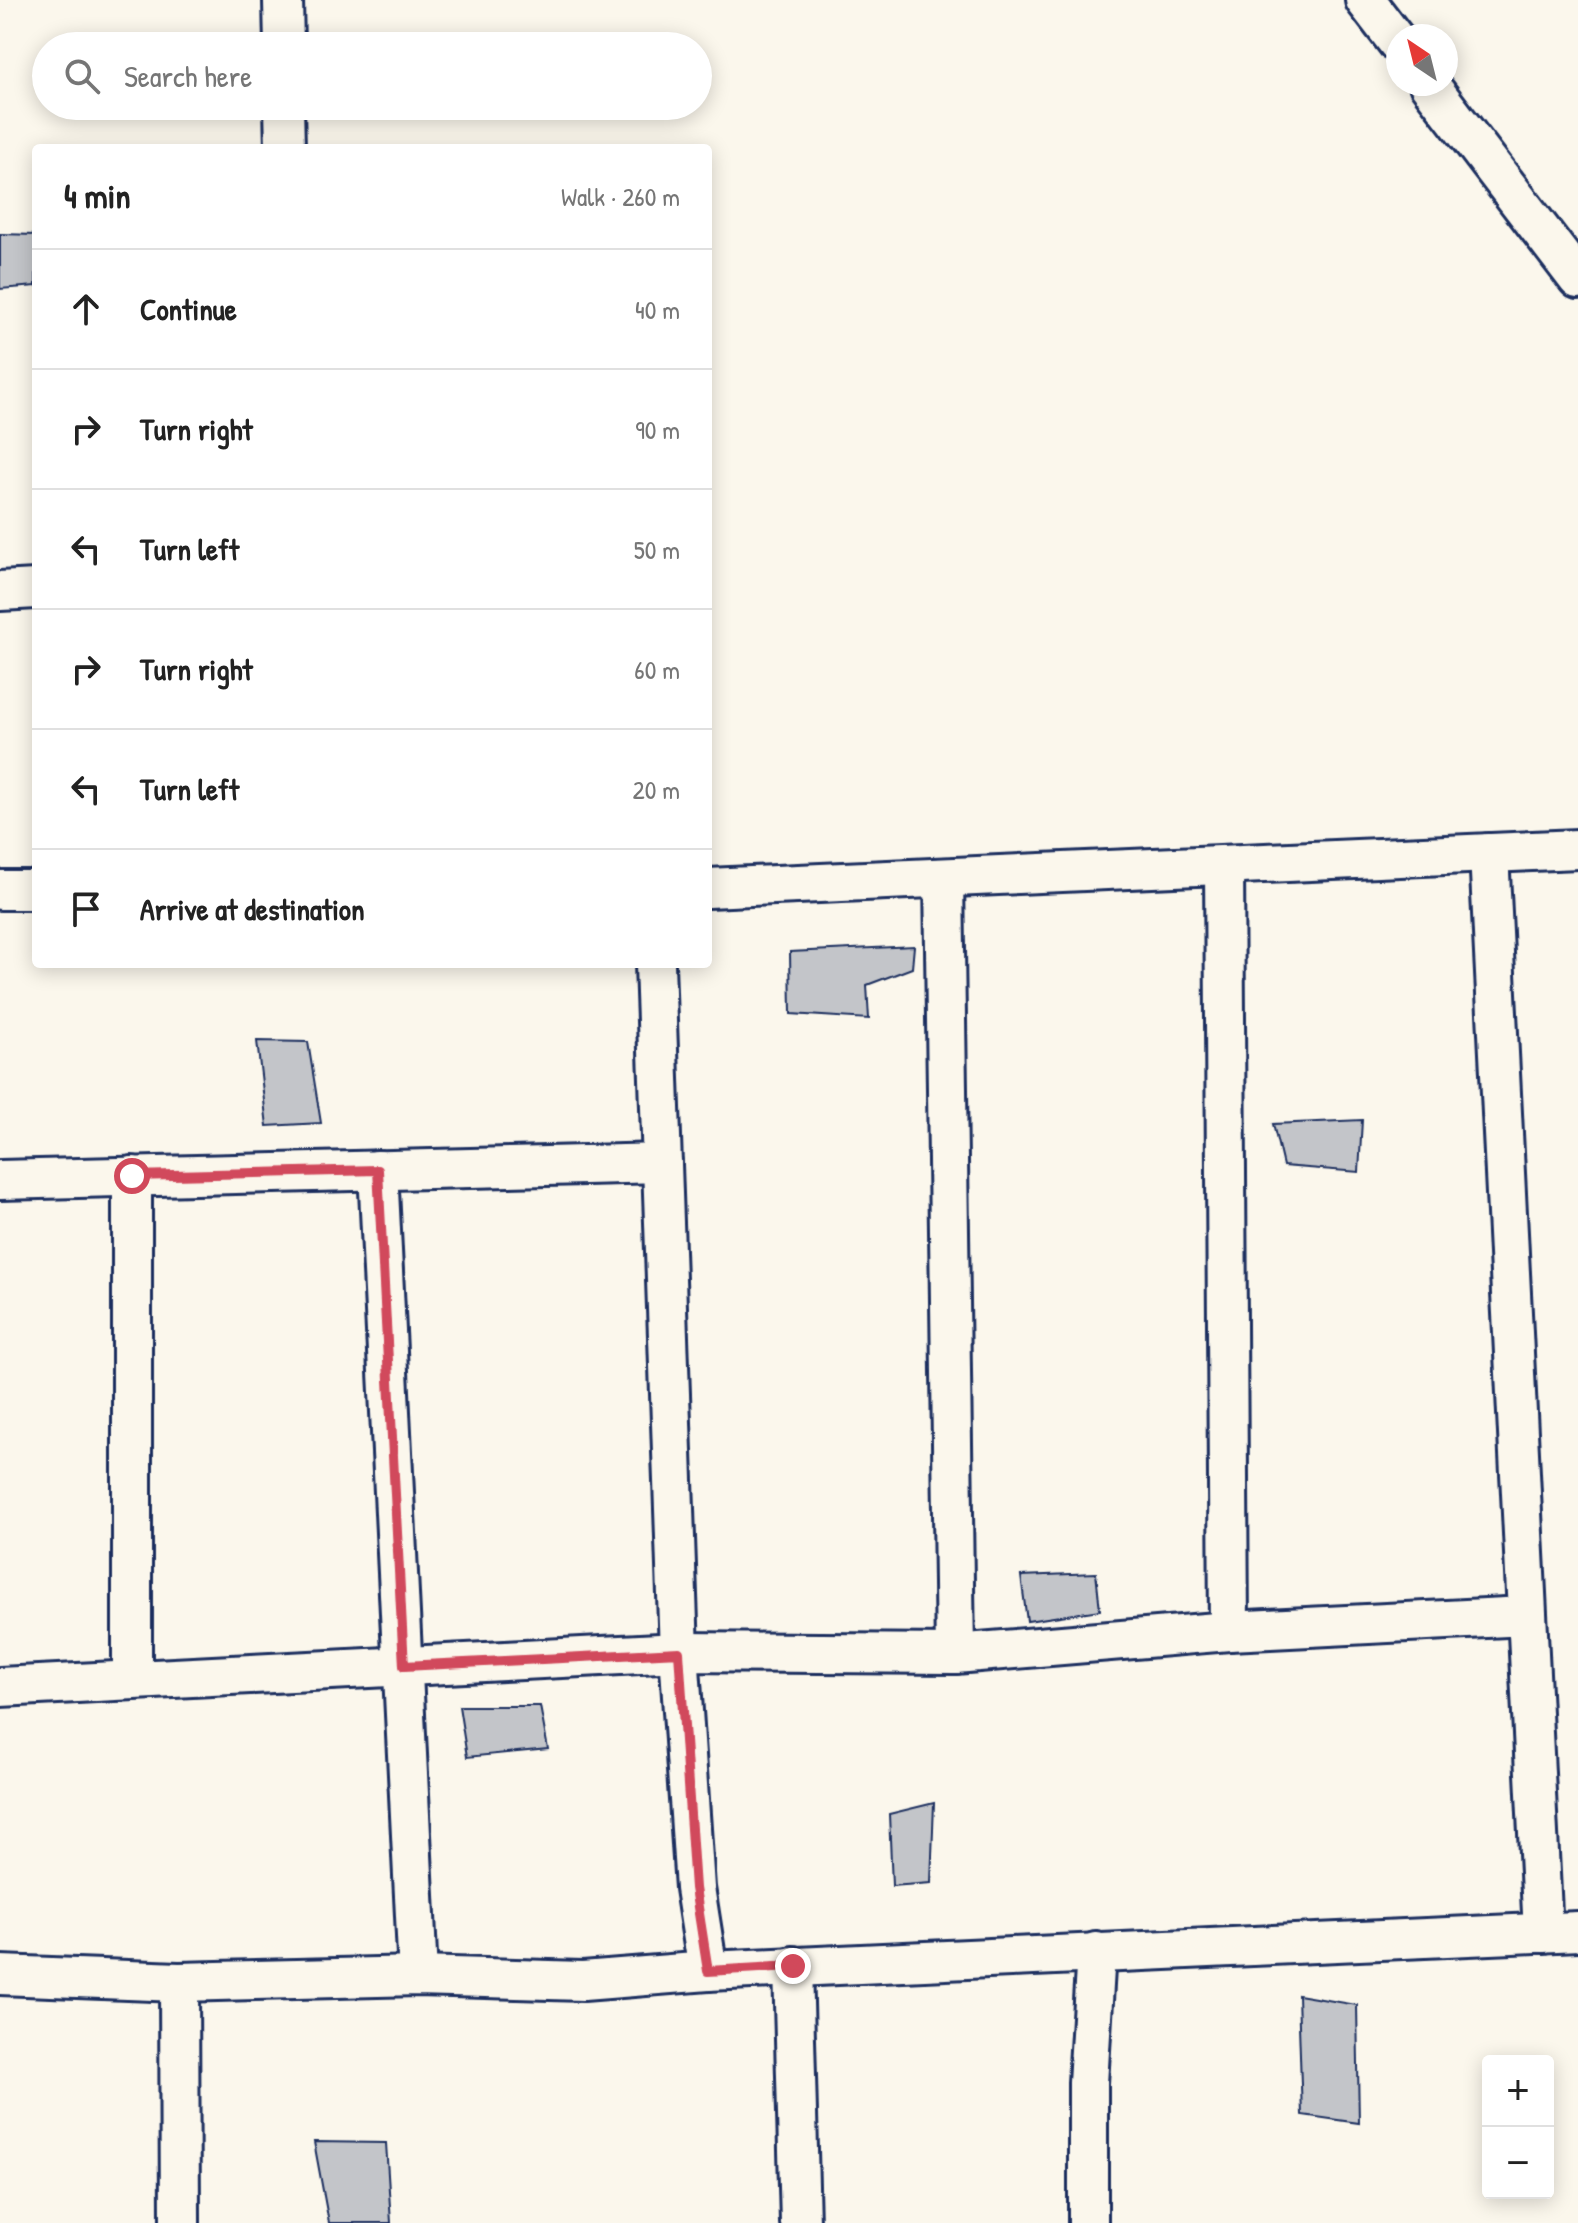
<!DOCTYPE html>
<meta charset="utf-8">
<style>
body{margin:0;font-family:"Patrick Hand",sans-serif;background:#f6f6f6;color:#222}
.controls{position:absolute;right:24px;bottom:24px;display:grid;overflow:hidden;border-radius:8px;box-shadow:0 4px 20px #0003}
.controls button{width:72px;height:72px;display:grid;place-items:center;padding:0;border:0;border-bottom:2px solid #e0e0e0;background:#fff;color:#222;font:40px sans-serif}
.compass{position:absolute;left:1386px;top:24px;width:72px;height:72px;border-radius:50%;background:#fff;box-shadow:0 4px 20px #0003;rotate:325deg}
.stop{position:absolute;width:24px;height:24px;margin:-18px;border:6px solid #d1495b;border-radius:50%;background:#fff}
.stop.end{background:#d1495b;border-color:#fff;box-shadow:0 2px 8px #0008}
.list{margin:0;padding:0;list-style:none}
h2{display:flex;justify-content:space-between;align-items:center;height:104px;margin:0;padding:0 32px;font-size:34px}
h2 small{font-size:26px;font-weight:400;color:#767676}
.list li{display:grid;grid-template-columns:52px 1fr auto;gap:24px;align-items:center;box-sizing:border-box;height:120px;padding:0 32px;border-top:2px solid #e0e0e0}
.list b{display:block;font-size:30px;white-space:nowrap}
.list em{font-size:26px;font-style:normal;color:#767676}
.icon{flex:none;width:44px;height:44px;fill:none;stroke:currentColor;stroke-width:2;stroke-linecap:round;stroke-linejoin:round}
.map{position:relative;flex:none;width:1578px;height:2223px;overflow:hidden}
.search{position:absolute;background:#fff;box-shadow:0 4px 20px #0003;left:32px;top:32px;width:680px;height:88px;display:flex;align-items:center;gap:20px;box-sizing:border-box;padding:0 28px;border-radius:44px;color:#767676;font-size:30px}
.panel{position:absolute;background:#fff;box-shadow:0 4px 20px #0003;left:32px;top:144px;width:680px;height:824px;border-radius:8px}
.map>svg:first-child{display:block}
.building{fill:#c3c5c9;stroke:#1b2f5e;stroke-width:2}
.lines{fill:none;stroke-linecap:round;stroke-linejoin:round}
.street-casing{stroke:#1b2f5e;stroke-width:44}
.street{stroke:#fbf7ec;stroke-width:38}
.route{stroke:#d1495b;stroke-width:10}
</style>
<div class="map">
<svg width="1578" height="2223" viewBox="0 0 1578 2223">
<rect width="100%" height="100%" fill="#fbf7ec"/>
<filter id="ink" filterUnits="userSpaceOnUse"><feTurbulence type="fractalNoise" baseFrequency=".0125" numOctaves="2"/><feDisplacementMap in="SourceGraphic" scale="16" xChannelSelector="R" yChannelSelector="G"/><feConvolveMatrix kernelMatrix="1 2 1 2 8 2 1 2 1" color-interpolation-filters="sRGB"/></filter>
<g filter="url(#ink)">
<g class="building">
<path d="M0 234 36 235V286L0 289Z"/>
<path d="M914 946 912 968 867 985 869 1019 791 1014 790 952Z"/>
<path d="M257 1041 308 1042 321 1123 267 1126Z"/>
<path d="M1362 1120 1359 1172 1283 1166 1273 1124Z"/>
<path d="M1096 1573 1100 1610 1027 1621 1021 1576Z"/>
<path d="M459 1706H540L548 1749 467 1757Z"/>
<path d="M934 1803 931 1883 892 1886 889 1814Z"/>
<path d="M1298 1995 1357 2005 1359 2123 1302 2115Z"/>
<path d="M314 2142 386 2143 391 2223H329Z"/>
</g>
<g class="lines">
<g class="street-casing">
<g id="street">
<path d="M283 0 284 46"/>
<path d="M1365 0 1398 43"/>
<path d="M1429 84 1578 279"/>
<path d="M284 106 285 148"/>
<path d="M0 591 36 589"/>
<path d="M1489 853 1543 1933"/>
<path d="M1224 866 1229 1631"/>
<path d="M944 878 955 1654"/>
<path d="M708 888 1578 849"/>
<path d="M0 890H36"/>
<path d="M378 1170 418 1976"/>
<path d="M132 1176V1680"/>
<path d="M0 1180 662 1163"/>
<path d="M0 1687 679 1652 955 1654 1229 1631 1526 1616"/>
<path d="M793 1966 800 2223"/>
<path d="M708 1971 1578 1931"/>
<path d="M0 1975 179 1982 418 1976 583 1981 708 1971 695 1888 679 1652 655 964"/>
<path d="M179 1982 180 2223"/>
<path d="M1088 2223V2083L1096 1952"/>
</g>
</g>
<use href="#street" class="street"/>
</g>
</g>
<g class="lines" filter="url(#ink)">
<path class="route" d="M132 1176 378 1170 404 1666 679 1652 695 1888 708 1971 793 1966"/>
</g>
</svg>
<div class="controls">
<button>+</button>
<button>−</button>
</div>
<svg class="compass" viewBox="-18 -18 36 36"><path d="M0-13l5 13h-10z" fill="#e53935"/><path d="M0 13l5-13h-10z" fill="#767676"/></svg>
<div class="stop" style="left:132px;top:1176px"></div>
<div class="stop end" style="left:793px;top:1966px"></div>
<div class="search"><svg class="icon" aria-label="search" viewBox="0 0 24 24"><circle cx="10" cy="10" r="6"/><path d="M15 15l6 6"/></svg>Search here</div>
<section class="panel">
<h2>4 min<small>Walk · 260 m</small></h2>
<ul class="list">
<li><svg class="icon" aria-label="ahead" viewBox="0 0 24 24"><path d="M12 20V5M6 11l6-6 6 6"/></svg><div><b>Continue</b></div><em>40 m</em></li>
<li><svg class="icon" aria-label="right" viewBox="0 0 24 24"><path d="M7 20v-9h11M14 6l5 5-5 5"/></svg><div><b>Turn right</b></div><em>90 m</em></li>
<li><svg class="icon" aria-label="left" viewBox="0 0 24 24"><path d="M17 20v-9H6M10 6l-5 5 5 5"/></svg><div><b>Turn left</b></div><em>50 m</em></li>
<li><svg class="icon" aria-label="right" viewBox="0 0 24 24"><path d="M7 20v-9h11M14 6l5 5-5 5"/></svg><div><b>Turn right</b></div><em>60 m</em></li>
<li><svg class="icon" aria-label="left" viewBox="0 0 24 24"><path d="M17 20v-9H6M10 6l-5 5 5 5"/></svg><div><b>Turn left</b></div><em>20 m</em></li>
<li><svg class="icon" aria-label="arrive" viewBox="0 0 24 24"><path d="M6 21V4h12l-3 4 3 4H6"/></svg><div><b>Arrive at destination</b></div></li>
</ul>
</section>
</div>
